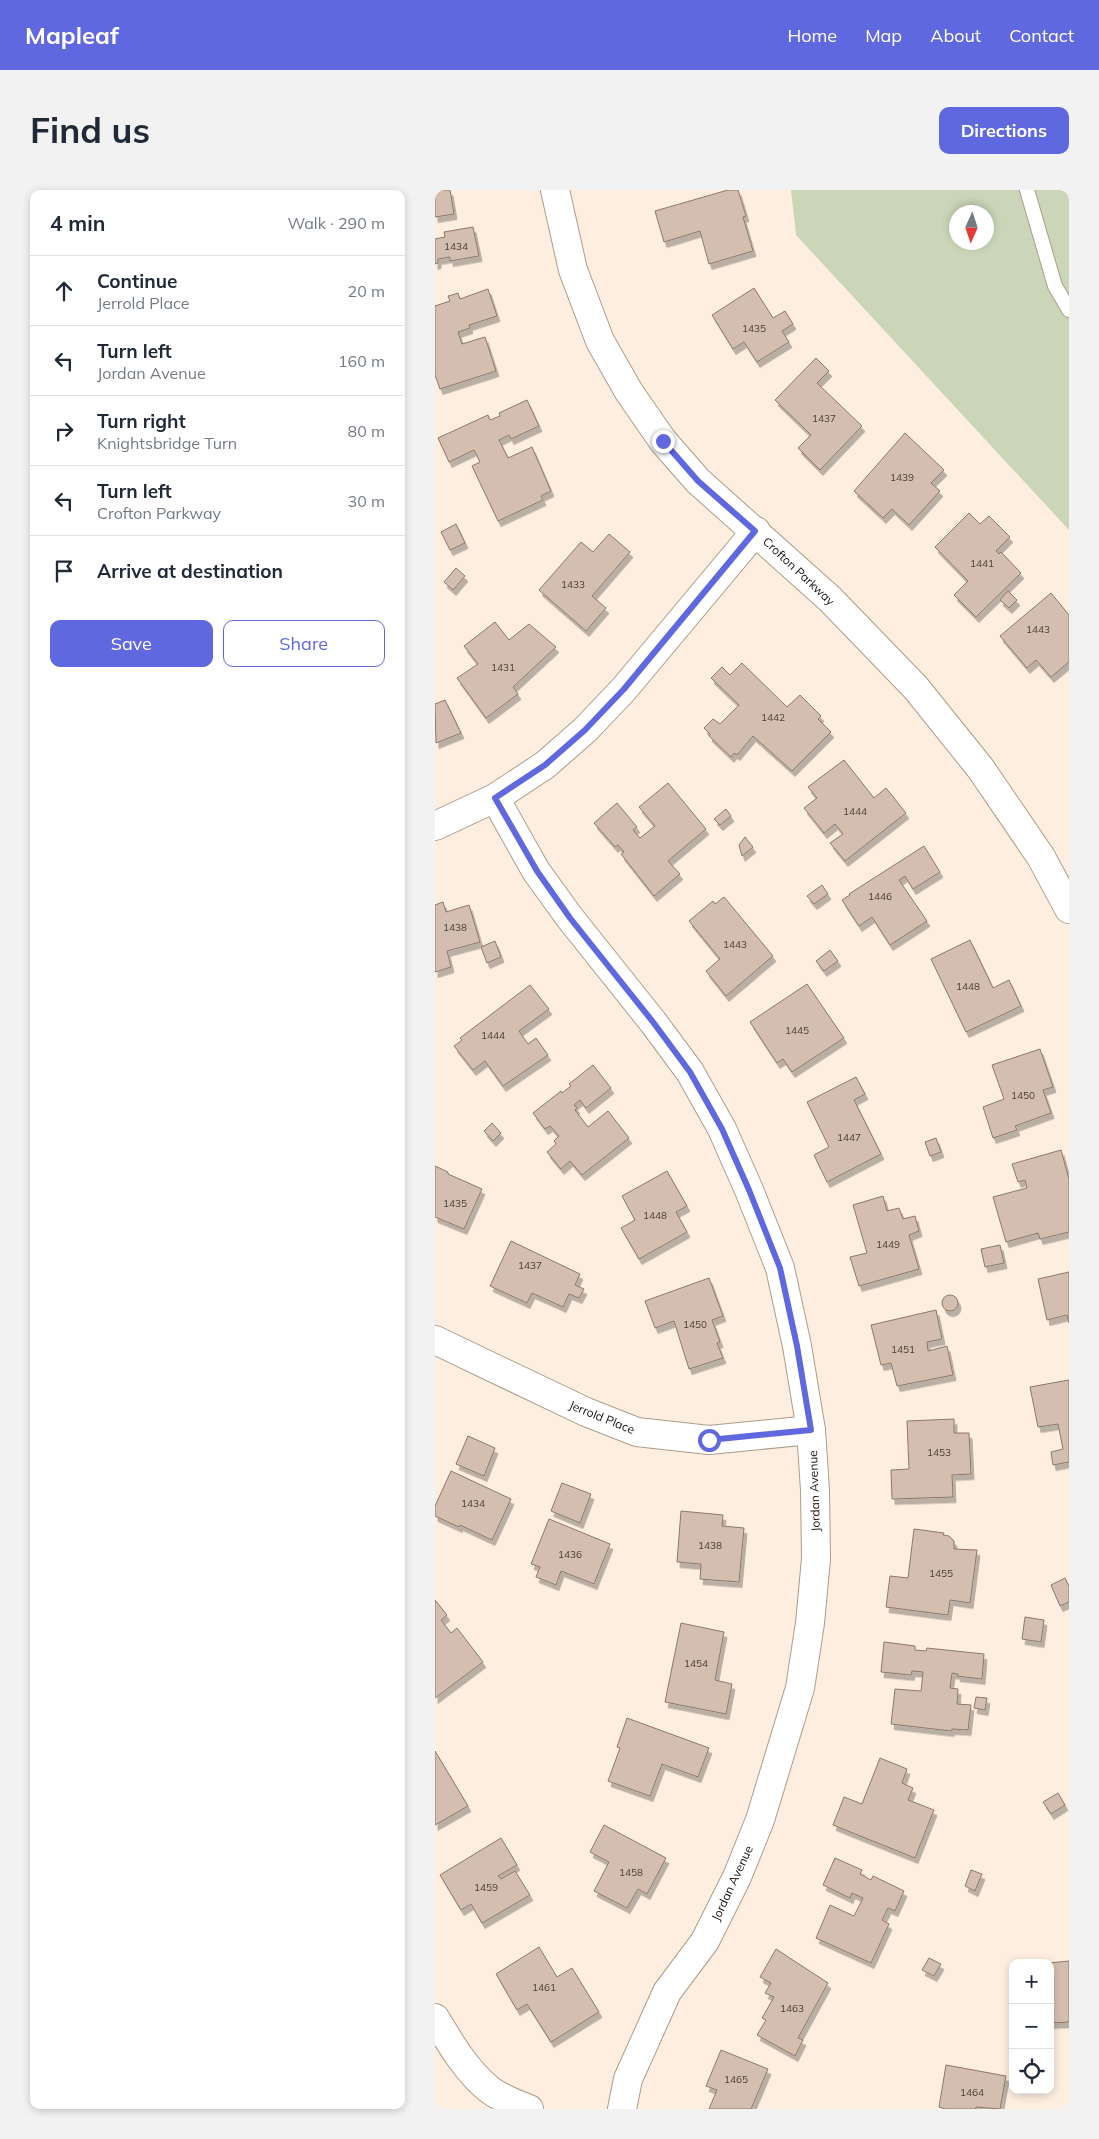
<!DOCTYPE html>
<meta charset="utf-8">
<style>
body{margin:0;font-family:Mulish,sans-serif;background:#f2f2f3;color:#1f2937}
.controls{position:absolute;right:15px;bottom:15px;display:grid;overflow:hidden;border-radius:10px;box-shadow:0 2px 8px #0003}
.controls button{width:45px;height:45px;display:grid;place-items:center;padding:0;border:0;border-bottom:1px solid #e0e1e3;background:#fff;color:#1f2937;font:25px sans-serif}
.compass{position:absolute;left:514px;top:15px;width:45px;height:45px;border-radius:50%;background:#fff;box-shadow:0 2px 8px #0003;rotate:183deg}
.stop{position:absolute;width:15px;height:15px;margin:-11px;border:4px solid #6068e0;border-radius:50%;background:#fff}
.stop.end{background:#6068e0;border-color:#fff;box-shadow:0 1px 5px #0008}
.list{margin:0;padding:0;list-style:none}
h2{display:flex;justify-content:space-between;align-items:center;height:65px;margin:0;padding:0 20px;font-size:21px}
h2 small{font-size:16px;font-weight:400;color:#747a83}
.list li{display:grid;grid-template-columns:32px 1fr auto;gap:15px;align-items:center;box-sizing:border-box;height:70px;padding:0 20px;border-top:1px solid #e0e1e3}
.list b{display:block;font-size:19px;white-space:nowrap}
.list p{margin:0;font-size:16px;white-space:nowrap;color:#747a83}
.list em{font-size:16px;font-style:normal;color:#747a83}
.actions{display:flex;gap:10px;padding:15px 20px}
.actions a{flex:1;padding:11px 0;border:1px solid #6068e0;border-radius:10px;text-align:center;font-size:18px;color:#6068e0}
.actions .main{background:#6068e0;color:#fff}
.icon{flex:none;width:28px;height:28px;fill:none;stroke:currentColor;stroke-width:2;stroke-linecap:round;stroke-linejoin:round}
.map{position:relative;flex:none;width:634px;height:1919px;overflow:hidden;border-radius:10px}
header{display:flex;align-items:center;gap:30px;box-sizing:border-box;height:70px;padding:0 25px;background:#6068e0;color:#fff}
header strong{font-size:24px}
nav{display:flex;gap:28px;margin-inline-start:auto;font-size:18px}
.intro{display:flex;align-items:center;justify-content:space-between;box-sizing:border-box;height:120px;padding:0 30px}
h1{margin:0;font-size:35px}
.button{padding:12px 22px;border-radius:10px;background:#6068e0;color:#fff;font-size:18px;font-weight:700}
main{display:flex;gap:30px;padding:0 30px}
aside{flex:1;background:#fff;border-radius:10px;box-shadow:0 2px 8px #0003}
.map>svg:first-child{display:block}
.green{fill:#cbd6b9;fill-rule:evenodd}
.building{fill:#d4beaf;stroke:#8c786a;filter:url(#shadow)}
.lines{fill:none;stroke-linecap:round;stroke-linejoin:round}
.service-casing{stroke:#ad9c8a;stroke-width:16}
.minor-casing{stroke:#ad9c8a;stroke-width:30}
.tertiary-casing{stroke:#ad9c8a;stroke-width:30}
.service{stroke:#fff;stroke-width:14}
.minor{stroke:#fff;stroke-width:28}
.tertiary{stroke:#fff;stroke-width:28}
.route{stroke:#6068e0;stroke-width:6}
.labels{text-anchor:middle;dominant-baseline:central;stroke-width:4.5;stroke-linejoin:round;paint-order:stroke}
.number-label{font-size:10px;fill:#483e36}
.street-label{font-size:12px;fill:#19130d;stroke:#fefefe}
</style>
<header>
<strong>Mapleaf</strong>
<nav><a>Home</a><a>Map</a><a>About</a><a>Contact</a></nav>
</header>
<div class="intro"><h1>Find us</h1><a class="button">Directions</a></div>
<main>
<aside>
<h2>4 min<small>Walk · 290 m</small></h2>
<ul class="list">
<li><svg class="icon" aria-label="ahead" viewBox="0 0 24 24"><path d="M12 20V5M6 11l6-6 6 6"/></svg><div><b>Continue</b><p>Jerrold Place</p></div><em>20 m</em></li>
<li><svg class="icon" aria-label="left" viewBox="0 0 24 24"><path d="M17 20v-9H6M10 6l-5 5 5 5"/></svg><div><b>Turn left</b><p>Jordan Avenue</p></div><em>160 m</em></li>
<li><svg class="icon" aria-label="right" viewBox="0 0 24 24"><path d="M7 20v-9h11M14 6l5 5-5 5"/></svg><div><b>Turn right</b><p>Knightsbridge Turn</p></div><em>80 m</em></li>
<li><svg class="icon" aria-label="left" viewBox="0 0 24 24"><path d="M17 20v-9H6M10 6l-5 5 5 5"/></svg><div><b>Turn left</b><p>Crofton Parkway</p></div><em>30 m</em></li>
<li><svg class="icon" aria-label="arrive" viewBox="0 0 24 24"><path d="M6 21V4h12l-3 4 3 4H6"/></svg><div><b>Arrive at destination</b></div></li>
</ul>
<div class="actions"><a class="main">Save</a><a>Share</a></div>
</aside>
<div class="map">
<svg width="634" height="1919" viewBox="0 0 634 1919">
<defs>
<filter id="shadow"><feDropShadow dx="3" dy="5.5" stdDeviation="0" flood-color="#0004"/></filter>
</defs>
<rect width="100%" height="100%" fill="#fdeedf"/>
<path class="green" d="M356 0H634V340L361 45ZM522 22H552V52H522Z"/>
<g class="building">
<path d="M0 0H15L19 24 0 27Z"/>
<path d="M293 0H303L311 26 308 27 318 61 274 74 265 41 229 52 220 21Z"/>
<path d="M38 37 44 66 15 71V67L3 69V73L0 74V49L10 47 9 42Z"/>
<path d="M319 98 338 128 350 121 358 134 347 141 354 152 322 172 309 152 298 159 277 125Z"/>
<path d="M53 99 62 126 34 135 35 138 23 142 27 154 50 147 61 181 5 199 0 185V116L15 111 13 106 17 105 23 103 25 109Z"/>
<path d="M381 168 394 181 382 193 427 236 385 280 363 258 376 245 340 210Z"/>
<path d="M92 210 104 236 76 249 74 245 64 250 73 268 97 257 116 301 106 306 108 310 63 331 37 276 45 272 39 260 14 272 3 248 53 225 55 230 65 226 64 223Z"/>
<path d="M470 243 509 280 496 293 505 301 474 335 457 319 448 328 419 301Z"/>
<path d="M534 323 545 334 554 326 575 347 561 361 564 364 566 362 586 383 541 427 519 405 533 391 500 357Z"/>
<path d="M21 334 30 353 15 360 6 342Z"/>
<path d="M174 344 195 362 157 406 171 418 151 441 104 400 146 352 158 362Z"/>
<path d="M21 378 30 386 18 400 9 392Z"/>
<path d="M573 401 582 410 574 418 565 410Z"/>
<path d="M616 403 634 425V472L616 487 601 470 592 478 565 446Z"/>
<path d="M60 432 74 450 94 434 121 457 78 497 83 504 51 528 22 488 43 474 29 456Z"/>
<path d="M307 473 352 517 365 505 386 526 383 529 396 542 357 581 318 546 302 565 299 563 296 567 274 546 275 544 269 538 278 529 285 534 304 515 276 488 287 477 295 485Z"/>
<path d="M10 510 26 543 1 553 0 514Z"/>
<path d="M409 570 439 608 451 598 471 623 410 671 395 653 408 644 405 640 400 634 389 643 369 618 382 608 373 597Z"/>
<path d="M233 593 271 639 233 671 245 684 219 706 186 664 189 662 183 655 180 657 159 633 182 613 202 637 198 640 205 648 220 636 204 617Z"/>
<path d="M291 619 296 626 285 635 279 629Z"/>
<path d="M310 647 318 657 307 666 304 655Z"/>
<path d="M489 656 505 682 478 699 470 686 464 690 492 731 455 755 437 727 424 736 407 710 415 705 414 704Z"/>
<path d="M387 695 393 704 379 714 372 706Z"/>
<path d="M289 707 338 766 291 806 271 781 285 769 254 731 278 711 280 714Z"/>
<path d="M8 712 11 722 34 715 45 752 12 761 16 777 0 782V715Z"/>
<path d="M535 750 558 798 574 790 586 816 531 842 496 769Z"/>
<path d="M60 751 66 767 52 773 46 757Z"/>
<path d="M395 760 403 771 389 781 381 771Z"/>
<path d="M372 794 409 848 357 882 348 869 342 873 315 832Z"/>
<path d="M95 795 114 819 84 841 93 854 101 848 113 865 68 896 50 871 38 880 19 856 27 850 25 848Z"/>
<path d="M605 859 618 897 608 900 616 923 580 936 582 940 558 948 548 917 569 909 557 875Z"/>
<path d="M158 875 176 898 151 918 145 910 139 915 142 918 140 920 153 937 173 921 194 948 147 985 135 971 126 979 112 962 121 954 119 951 124 946 115 936 110 939 98 923 126 901 127 903 136 896 134 894Z"/>
<path d="M421 887 430 904 419 910 446 964 392 992 379 965 394 957 372 912Z"/>
<path d="M57 933 66 943 58 951 49 941Z"/>
<path d="M501 948 506 962 495 966 490 952Z"/>
<path d="M626 960 634 989V1042L605 1049 603 1043 571 1052 558 1007 592 998 590 990 583 992 577 974Z"/>
<path d="M0 976 13 982V984L47 999 29 1039 0 1027Z"/>
<path d="M232 981 252 1016 241 1022 252 1042 204 1069 186 1038 200 1030 187 1006Z"/>
<path d="M448 1006 452 1021 464 1018 468 1029 480 1026 484 1041 474 1045 484 1079 424 1096 415 1067 432 1063 418 1015Z"/>
<path d="M76 1051 145 1084 140 1095 149 1099 144 1108 134 1104 128 1117 97 1103 92 1113 55 1096Z"/>
<path d="M565 1055 569 1073 550 1077 546 1059Z"/>
<path d="M634 1082V1133L632 1125 612 1130 603 1089Z"/>
<path d="M274 1088 288 1126 277 1130 285 1152 282 1153 288 1168 254 1179 239 1131 220 1138 210 1111Z"/>
<circle cx="515" cy="1113" r="8"/>
<path d="M501 1120 507 1149 492 1152 493 1161 512 1156 518 1185 462 1196 456 1173 446 1175 436 1135Z"/>
<path d="M634 1190V1272L618 1275 616 1262 628 1259 623 1234 603 1237 595 1197Z"/>
<path d="M519 1229V1243H534L536 1284 517 1285 518 1307 457 1309 456 1280 474 1279 472 1231Z"/>
<path d="M33 1246 60 1258 49 1286 21 1274Z"/>
<path d="M16 1281 76 1309 57 1350 25 1335 24 1337 0 1326V1316Z"/>
<path d="M127 1293 156 1304 145 1333 116 1321Z"/>
<path d="M246 1321 288 1325 287 1336 309 1338 304 1392 265 1389 266 1374 242 1372Z"/>
<path d="M114 1329 175 1354 159 1394 126 1381 121 1395 101 1387 105 1377 96 1374Z"/>
<path d="M479 1339 509 1343 508 1345 514 1346 519 1351V1359L542 1360 535 1413 515 1410 513 1425 451 1417 455 1386 473 1388Z"/>
<path d="M630 1388 634 1396V1412L625 1416 616 1395Z"/>
<path d="M0 1410 12 1425 6 1430 16 1443 22 1438 48 1472 0 1508Z"/>
<path d="M590 1427 609 1430 606 1452 587 1449Z"/>
<path d="M246 1433 289 1442 280 1490 297 1494 291 1524 230 1512Z"/>
<path d="M449 1452 480 1456V1460L491 1461 492 1458 549 1464 547 1489 522 1486 523 1484 517 1483 515 1498 523 1499 522 1514 536 1515 533 1540 517 1539 516 1541 456 1534 460 1499 486 1501 488 1482 477 1481 476 1485 446 1482Z"/>
<path d="M541 1507 552 1508 550 1520 539 1518Z"/>
<path d="M192 1528 274 1558 263 1587 227 1574 215 1606 173 1591 185 1558 182 1557Z"/>
<path d="M0 1561 33 1616 0 1635Z"/>
<path d="M445 1568 472 1579 467 1593 478 1598 473 1610 499 1620 480 1668 398 1635 409 1607 427 1614Z"/>
<path d="M623 1603 630 1615 616 1624 608 1612Z"/>
<path d="M169 1635 231 1668 212 1704 203 1699 192 1718 159 1701 174 1672 155 1662Z"/>
<path d="M66 1648 82 1675 63 1686 66 1689 80 1681 95 1705 47 1733 36 1714 26 1720 5 1685Z"/>
<path d="M400 1668 427 1680 425 1684 436 1690 438 1686 469 1701 460 1721 453 1718 447 1730 454 1734 436 1773 381 1748 395 1715 419 1726 428 1708 417 1703 415 1708 388 1695Z"/>
<path d="M536 1680 547 1684 540 1701 530 1696Z"/>
<path d="M104 1757 122 1787 137 1778 164 1822 116 1852 92 1814 82 1820 61 1784Z"/>
<path d="M341 1759 393 1793 363 1848 368 1850 360 1866 322 1845 331 1830 327 1828 339 1807 330 1803 336 1793 325 1787Z"/>
<path d="M494 1768 506 1774 499 1786 487 1780Z"/>
<path d="M634 1771V1832L615 1833 614 1773Z"/>
<path d="M286 1860 333 1879 316 1919H274L282 1900 271 1896Z"/>
<path d="M511 1875 571 1886 565 1919 541 1917V1919H510L504 1917Z"/>
</g>
<g class="lines">
<g class="service-casing">
<path id="service" d="M592 0 620 96 634 120"/>
</g>
<g class="minor-casing">
<g id="minor">
<path d="M60 608 101 681 135 728 218 832 255 882 287 939 314 1000 345 1078 362 1156 376 1240 380 1300 381 1369 375 1433 365 1498 325 1630 302 1687 270 1751 232 1802 193 1889 187 1919"/>
<path d="M0 636 60 608 110 575 150 540 189 499 321 341"/>
<path d="M0 1150 151 1222 202 1242 274 1250 376 1240"/>
<path d="M0 1828C15 1853 32 1882 55 1900 67 1909 81 1914 94 1919"/>
</g>
</g>
<g class="tertiary-casing">
<path id="tertiary" d="M120 0 138 80 165 151 194 202 228 251 263 291 395 409 481 498 546 579 606 667 634 719"/>
</g>
<use href="#service" class="service"/>
<use href="#minor" class="minor"/>
<use href="#tertiary" class="tertiary"/>
</g>
<g class="lines">
<path class="route" d="M228 251 263 291 320 341 189 499 150 540 110 575 60 608 102 681 135 728 218 832 255 882 287 939 314 1000 345 1078 362 1156 376 1240 274 1250"/>
</g>
<g class="labels">
<g class="number-label">
<text x="21" y="56">1434</text>
<text x="319" y="138">1435</text>
<text x="389" y="228">1437</text>
<text x="467" y="287">1439</text>
<text x="547" y="373">1441</text>
<text x="138" y="394">1433</text>
<text x="603" y="439">1443</text>
<text x="68" y="477">1431</text>
<text x="338" y="527">1442</text>
<text x="420" y="621">1444</text>
<text x="445" y="706">1446</text>
<text x="20" y="737">1438</text>
<text x="300" y="754">1443</text>
<text x="533" y="796">1448</text>
<text x="362" y="840">1445</text>
<text x="58" y="845">1444</text>
<text x="588" y="905">1450</text>
<text x="414" y="947">1447</text>
<text x="20" y="1013">1435</text>
<text x="220" y="1025">1448</text>
<text x="453" y="1054">1449</text>
<text x="95" y="1075">1437</text>
<text x="260" y="1134">1450</text>
<text x="468" y="1159">1451</text>
<text x="504" y="1262">1453</text>
<text x="38" y="1313">1434</text>
<text x="275" y="1355">1438</text>
<text x="135" y="1364">1436</text>
<text x="506" y="1383">1455</text>
<text x="261" y="1473">1454</text>
<text x="196" y="1682">1458</text>
<text x="51" y="1697">1459</text>
<text x="109" y="1797">1461</text>
<text x="357" y="1818">1463</text>
<text x="301" y="1889">1465</text>
<text x="537" y="1902">1464</text>
</g>
<g class="street-label">
<text transform="translate(364 381) rotate(43)">Crofton Parkway</text>
<text transform="translate(167 1227) rotate(22)">Jerrold Place</text>
<text transform="translate(379 1301) rotate(-92)">Jordan Avenue</text>
<text transform="translate(297 1693) rotate(-65)">Jordan Avenue</text>
</g>
</g>
</svg>
<div class="controls">
<button>+</button>
<button>−</button>
<button><svg class="icon" aria-label="locate" viewBox="0 0 24 24"><circle cx="12" cy="12" r="6"/><path d="M12 2v4M12 18v4M2 12h4M18 12h4"/></svg></button>
</div>
<svg class="compass" viewBox="-18 -18 36 36"><path d="M0-13l5 13h-10z" fill="#e53935"/><path d="M0 13l5-13h-10z" fill="#747a83"/></svg>
<div class="stop" style="left:274px;top:1250px"></div>
<div class="stop end" style="left:228px;top:251px"></div>
</div>
</main>
